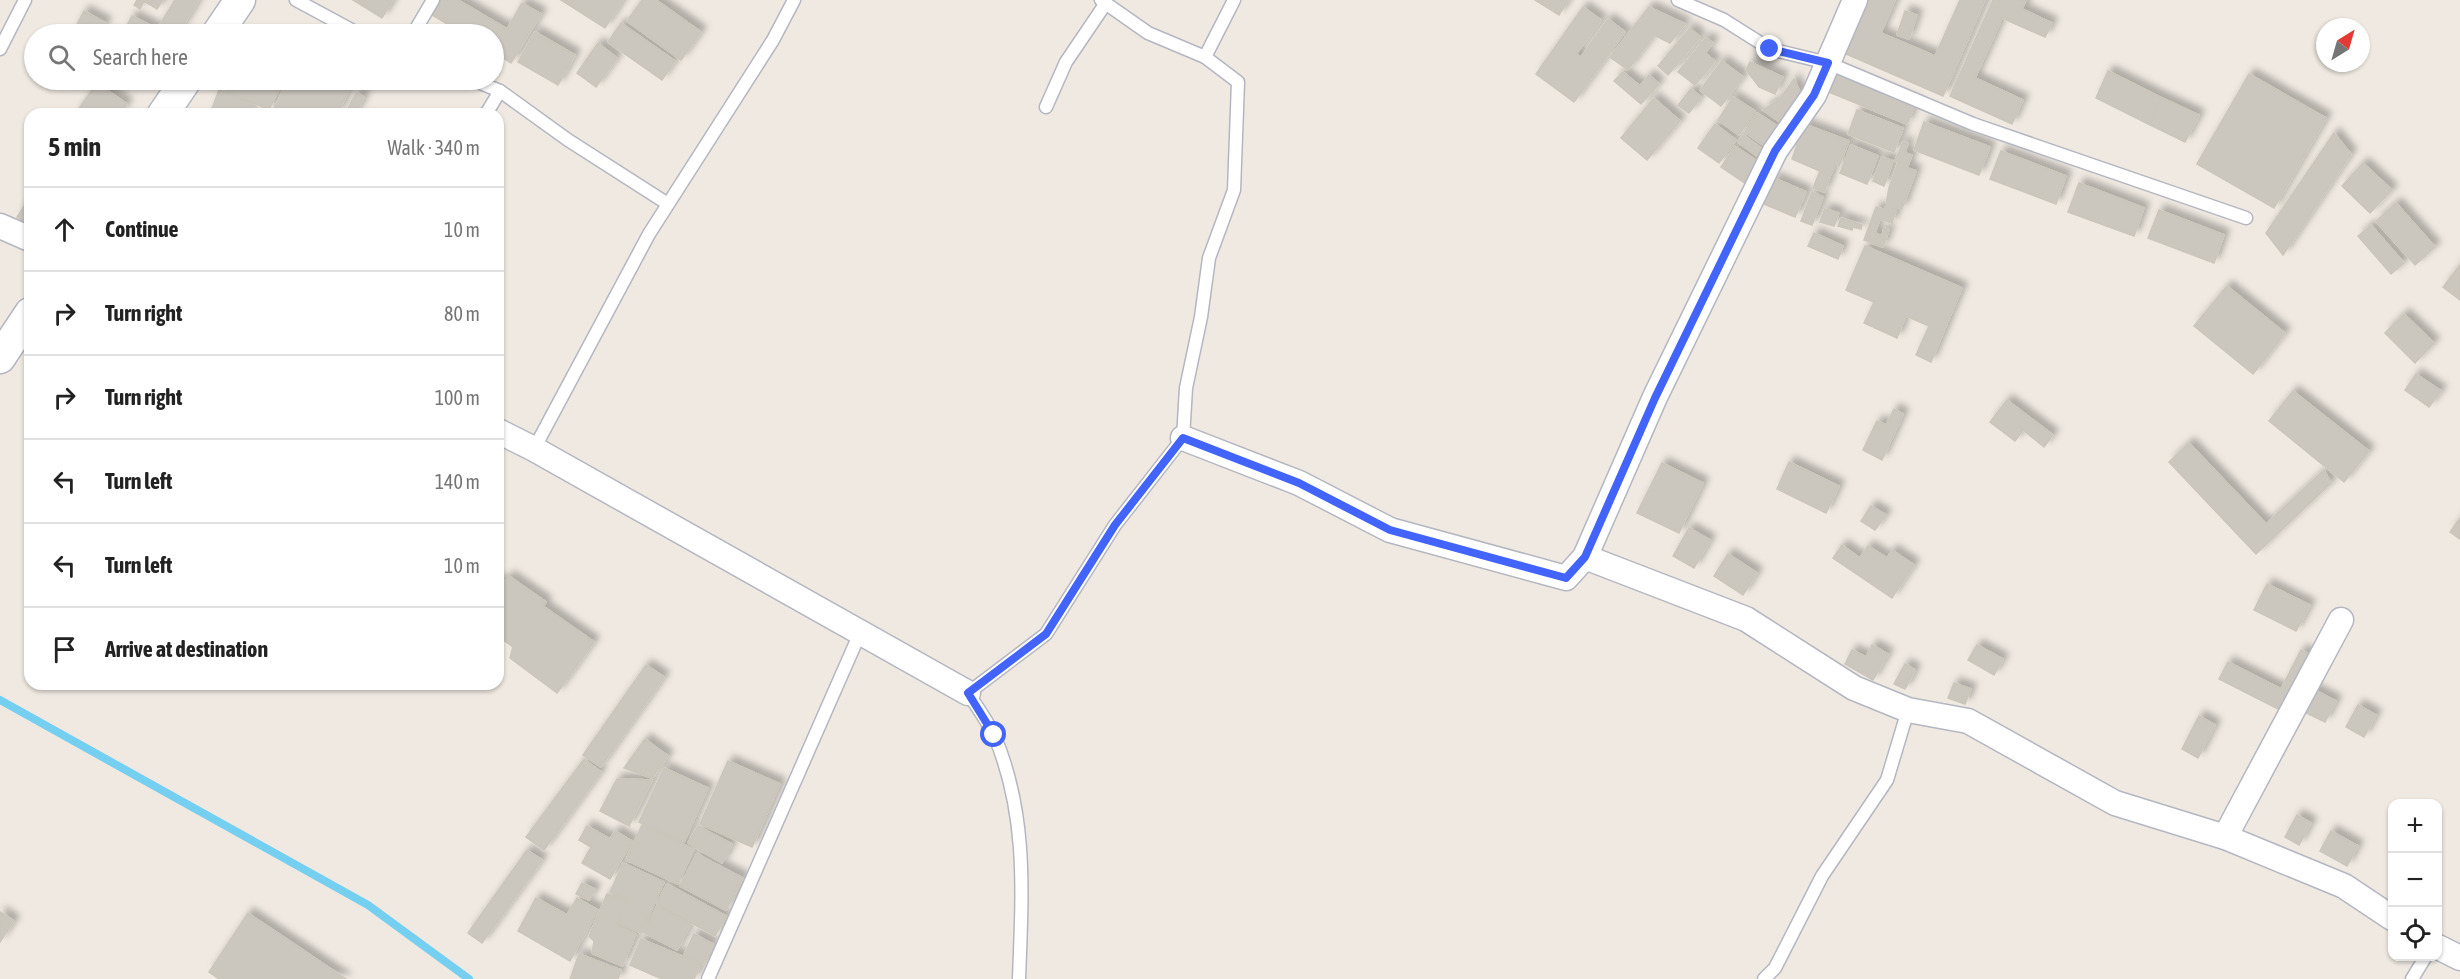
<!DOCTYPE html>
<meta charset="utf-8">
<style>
body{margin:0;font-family:"Asap Condensed",sans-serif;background:#f2f2f2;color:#222}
.controls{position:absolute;right:18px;bottom:18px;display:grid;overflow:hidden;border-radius:12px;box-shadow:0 2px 4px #0004}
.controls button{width:54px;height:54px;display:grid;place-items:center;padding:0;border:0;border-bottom:2px solid #e0e0e0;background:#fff;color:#222;font:30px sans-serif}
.compass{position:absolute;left:2316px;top:18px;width:54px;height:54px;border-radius:50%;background:#fff;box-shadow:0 2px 4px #0004;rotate:37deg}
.stop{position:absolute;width:18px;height:18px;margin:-14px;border:4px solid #4264fb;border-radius:50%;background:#fff}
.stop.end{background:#4264fb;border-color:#fff;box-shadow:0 2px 6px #0008}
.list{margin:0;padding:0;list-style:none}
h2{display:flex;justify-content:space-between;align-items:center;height:78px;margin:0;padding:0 24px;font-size:26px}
h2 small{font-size:20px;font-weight:400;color:#767676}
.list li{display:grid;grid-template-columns:39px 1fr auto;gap:18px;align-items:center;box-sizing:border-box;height:84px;padding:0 24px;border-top:2px solid #e0e0e0}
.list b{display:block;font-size:22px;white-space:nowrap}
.list em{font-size:20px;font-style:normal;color:#767676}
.icon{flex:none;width:33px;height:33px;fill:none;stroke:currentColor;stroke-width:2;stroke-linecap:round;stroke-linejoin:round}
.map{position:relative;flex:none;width:2460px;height:979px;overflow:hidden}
.search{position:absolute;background:#fff;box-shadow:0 2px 4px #0004;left:24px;top:24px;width:480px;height:66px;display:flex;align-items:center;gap:15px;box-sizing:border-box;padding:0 21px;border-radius:33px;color:#767676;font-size:22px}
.panel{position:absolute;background:#fff;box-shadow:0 2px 4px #0004;left:24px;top:108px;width:480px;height:582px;border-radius:18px}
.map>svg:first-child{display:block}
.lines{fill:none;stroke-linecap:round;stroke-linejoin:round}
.stream{stroke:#75cff0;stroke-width:8}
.building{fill:#cbc7bf;stroke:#cbc5ba;stroke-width:1.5;filter:url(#shadow)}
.service-casing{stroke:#b4b7c1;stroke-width:15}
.minor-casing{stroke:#b4b7c1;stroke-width:27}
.tertiary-casing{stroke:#b4b7c1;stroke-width:33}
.service{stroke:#fff;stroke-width:12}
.minor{stroke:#fff;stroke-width:24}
.tertiary{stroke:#fff;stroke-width:30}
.route{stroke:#4264fb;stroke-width:8}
</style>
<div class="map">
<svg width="2460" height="979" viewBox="0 0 2460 979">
<defs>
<filter id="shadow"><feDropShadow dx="5.5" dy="-5.5" stdDeviation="3" flood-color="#0004"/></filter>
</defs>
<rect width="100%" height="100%" fill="#efe9e1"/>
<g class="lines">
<path class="stream" d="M0 700 368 905 469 979"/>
</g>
<g class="building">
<path d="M137 0H163L157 9 144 1 140 9 134 5Z"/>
<path d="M175 0 198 1 178 34H174L159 26Z"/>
<path d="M353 0H393L382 18Z"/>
<path d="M441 0H458L507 29 522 3 541 14 511 63 494 52V34H464L432 15Z"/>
<path d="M561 0H623L605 28Z"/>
<path d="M642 0H656L701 32 681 60 627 21Z"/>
<path d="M1535 0H1568L1559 15Z"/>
<path d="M1867 0H1895L1881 33 1935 56 1960 0H1985L1943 96 1844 53Z"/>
<path d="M1993 0H2026L2022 9 2052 23 2045 37 2002 18 1975 78 2023 100 2012 124 1950 96Z"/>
<path d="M1583 7 1601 20 1576 54 1581 57 1608 19 1625 32 1574 102 1536 74Z"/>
<path d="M1649 7 1685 24 1670 43 1654 35 1628 70 1610 57Z"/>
<path d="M84 11 106 23 99 34H77L73 32Z"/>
<path d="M1905 11 1917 15 1909 39 1897 35Z"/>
<path d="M132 16 167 34H125L123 33Z"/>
<path d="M621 23 675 61 662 80 608 42Z"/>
<path d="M1690 28 1700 37 1668 75 1658 66Z"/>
<path d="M535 32 575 55 558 85 518 62Z"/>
<path d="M1706 38 1713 43 1705 53 1715 61 1695 85 1678 72Z"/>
<path d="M598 43 617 58 596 87 577 73Z"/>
<path d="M1722 61 1743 77 1721 106 1700 90Z"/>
<path d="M1750 62 1783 77 1775 94 1759 87 1746 70Z"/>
<path d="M1832 70 1915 104 1907 124 1824 90Z"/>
<path d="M2108 71 2162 98 2150 125 2096 98Z"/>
<path d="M1623 72 1640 86 1649 75 1659 84 1641 104 1614 81Z"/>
<path d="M2249 74 2326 118 2274 208 2197 164Z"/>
<path d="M1794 79 1801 94 1783 124 1763 110 1780 99Z"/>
<path d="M225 80H243L265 89 269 80H283L269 110 221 88Z"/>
<path d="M289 80H338L351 86 337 114 325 110 323 114H271Z"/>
<path d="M97 83 127 104 120 114H75Z"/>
<path d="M1691 89 1701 97 1689 113 1678 105Z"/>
<path d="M219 90 254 104 250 114 233 111 232 114H210Z"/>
<path d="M356 93 364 97 355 114H345Z"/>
<path d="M1733 97 1755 111 1739 135 1718 120Z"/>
<path d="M1654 98 1680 121 1647 160 1621 138Z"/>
<path d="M2162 98 2199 115 2185 142 2150 125Z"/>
<path d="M1857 110 1903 128 1894 152 1848 134Z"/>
<path d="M1757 113 1782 129 1769 149 1745 132Z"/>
<path d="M1924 122 1990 147 1979 175 1914 150Z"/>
<path d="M1715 124 1736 140 1719 163 1698 148Z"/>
<path d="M1804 124 1849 141 1839 166 1835 164 1824 192 1813 188 1820 171 1792 159Z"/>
<path d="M2334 133 2351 154 2283 255 2266 233Z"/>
<path d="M1743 135 1766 152 1761 159 1738 142Z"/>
<path d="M1903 142 1908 143 1905 153 1912 155 1907 168 1916 171 1902 209 1897 207 1892 223 1880 219 1875 233 1882 236 1884 228 1889 230 1883 247 1864 240 1876 207 1885 210 1889 188 1898 162 1895 161Z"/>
<path d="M1851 145 1878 156 1867 184 1840 173Z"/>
<path d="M1735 146 1760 163 1746 184 1721 167Z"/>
<path d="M2001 151 2066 176 2056 204 1990 179Z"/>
<path d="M1882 157 1893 161 1884 186 1873 181Z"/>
<path d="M2363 163 2392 190 2370 213 2342 186Z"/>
<path d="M1774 178 1806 192 1795 217 1764 204Z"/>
<path d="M2079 183 2144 208 2134 236 2068 212Z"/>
<path d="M1812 192 1823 197 1812 225 1801 221Z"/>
<path d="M30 197V226L17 217Z"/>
<path d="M2396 203 2435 247 2415 265 2376 221Z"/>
<path d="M1825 209 1839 213 1834 226 1820 222Z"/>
<path d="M2159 210 2224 235 2214 263 2148 238Z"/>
<path d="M1841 218 1862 225 1861 229 1853 227 1852 230 1838 226Z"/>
<path d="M2371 225 2404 263 2391 274 2358 236Z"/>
<path d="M1814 233 1843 246 1838 259 1808 246Z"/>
<path d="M1865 246 1962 288 1931 362 1916 355 1929 326 1906 316 1897 338 1864 323 1874 302 1846 290Z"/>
<path d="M2460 265V300L2443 287Z"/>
<path d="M2227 286 2285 333 2253 374 2194 326Z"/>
<path d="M2404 314 2434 343 2415 363 2385 333Z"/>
<path d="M2416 374 2441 391 2429 407 2405 390Z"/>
<path d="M2293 391 2369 451 2344 482 2269 421Z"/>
<path d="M2007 400 2053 435 2044 447 2023 430 2015 441 1990 422Z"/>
<path d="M1894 409 1903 414 1882 460 1863 450 1877 421 1886 425Z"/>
<path d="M2189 443 2266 524 2324 470 2331 483 2256 554 2169 462Z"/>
<path d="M1789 462 1839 486 1826 513 1777 489Z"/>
<path d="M1662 463 1703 483 1679 533 1637 513Z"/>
<path d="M1871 506 1886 515 1875 530 1861 521Z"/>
<path d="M2460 518V539L2450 532Z"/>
<path d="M1689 528 1710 540 1694 568 1673 556Z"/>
<path d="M1842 545 1860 558 1868 546 1887 558 1892 550 1914 565 1892 598 1833 558Z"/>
<path d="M1728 554 1757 573 1743 595 1714 576Z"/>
<path d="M509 576 546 602 543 606 594 642 557 693 510 658 513 647 498 636V579L504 583Z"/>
<path d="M2267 584 2310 605 2296 631 2254 610Z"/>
<path d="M1872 645 1888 654 1873 680 1845 664 1852 650 1866 657Z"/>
<path d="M1977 645 2003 659 1994 675 1968 660Z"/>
<path d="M2301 650 2310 654 2282 711 2219 679 2228 662 2281 689Z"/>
<path d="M1905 664 1915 670 1905 689 1894 684Z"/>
<path d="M646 665 664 677 601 767 583 755Z"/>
<path d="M1954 683 1971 689 1965 704 1948 698Z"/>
<path d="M2311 688 2336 701 2325 722 2300 710Z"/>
<path d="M2358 705 2376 715 2364 737 2346 727Z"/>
<path d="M2199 716 2215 725 2198 758 2182 749Z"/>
<path d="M645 739 668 756 652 778 624 768Z"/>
<path d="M584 759 601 772 544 850 526 837Z"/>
<path d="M728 761 780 784 752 847 700 824Z"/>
<path d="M664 768 708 788 684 842 639 822Z"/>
<path d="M617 779 652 780 629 826 600 811Z"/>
<path d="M2297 815 2311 823 2299 845 2285 837Z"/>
<path d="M642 825 694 849 678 884 626 860Z"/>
<path d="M587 826 610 839 615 831 632 841 610 879 582 863 591 847 579 840Z"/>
<path d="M698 826 732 844 722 863 688 843Z"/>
<path d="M2331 831 2358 846 2347 866 2320 851Z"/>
<path d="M527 850 542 860 482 943 468 933Z"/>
<path d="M697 854 743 878 726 910 680 886Z"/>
<path d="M623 863 664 882 641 933 618 923 629 900 610 892Z"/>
<path d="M582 883 595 889 589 900 576 894Z"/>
<path d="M667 884 726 916 715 936 657 904Z"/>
<path d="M607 894 626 901 616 925 636 934 622 966 592 953 594 941 589 936Z"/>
<path d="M536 898 567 915 577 898 598 910 570 961 518 931Z"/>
<path d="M657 906 691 923 677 950 643 932Z"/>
<path d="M0 912 14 921 0 942Z"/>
<path d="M248 913 346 979H219L209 972Z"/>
<path d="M694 934 713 944 702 965 684 955Z"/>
<path d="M641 939 701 964 694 979H662L630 965Z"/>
<path d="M579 954 621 970 618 979H570Z"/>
</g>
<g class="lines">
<g class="service-casing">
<g id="service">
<path d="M296 0 359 34"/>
<path d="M1101 0 1148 33 1205 57"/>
<path d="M1678 0 1724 20 1770 49 1828 63 1973 124 2246 218"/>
<path d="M413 34 433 0"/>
<path d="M0 49 25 0"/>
<path d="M473 80 500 91 568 140 668 204"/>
<path d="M1046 107 1066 62 1106 3"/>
<path d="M486 114 500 91"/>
<path d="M534 449 649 234 773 40 794 0"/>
<path d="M708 979 860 633"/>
<path d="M1019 979C1022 894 1028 817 995 737 988 722 977 707 968 693L1046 634 1115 525 1183 438 1186 388 1201 317 1209 258 1234 190 1238 82 1205 57 1234 0"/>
<path d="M1764 979 1775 968 1822 876 1887 780 1908 710"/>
<path d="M2412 979 2426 956"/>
</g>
</g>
<g class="minor-casing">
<g id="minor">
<path d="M0 226 30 239"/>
<path d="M498 431 534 449 968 693"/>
<path d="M1183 438 1299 483 1390 530 1566 578 1585 557 1655 397 1775 151 1814 95 1855 0"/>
<path d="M1585 557 1746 619 1854 688 1908 710 1968 721 2115 803 2225 837 2344 886 2392 918"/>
<path d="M2225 837 2341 620"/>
<path d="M2438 947 2460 958"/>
</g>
</g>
<g class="tertiary-casing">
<g id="tertiary">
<path d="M217 34 240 0"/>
<path d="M163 114 186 80"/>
<path d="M0 358 30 313"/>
</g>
</g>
<use href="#service" class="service"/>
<use href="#minor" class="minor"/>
<use href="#tertiary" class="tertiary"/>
</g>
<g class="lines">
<path class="route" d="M994 735 968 693 1046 634 1115 525 1183 438 1299 483 1390 530 1566 578 1585 557 1655 398 1775 151 1814 95 1828 63 1770 49"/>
</g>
</svg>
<div class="controls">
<button>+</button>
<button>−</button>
<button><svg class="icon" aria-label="locate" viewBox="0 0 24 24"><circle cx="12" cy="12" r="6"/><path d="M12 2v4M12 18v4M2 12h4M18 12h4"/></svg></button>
</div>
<svg class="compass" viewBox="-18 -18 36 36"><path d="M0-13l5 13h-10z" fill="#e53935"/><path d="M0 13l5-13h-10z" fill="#767676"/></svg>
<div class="stop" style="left:994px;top:735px"></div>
<div class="stop end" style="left:1770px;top:49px"></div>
<div class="search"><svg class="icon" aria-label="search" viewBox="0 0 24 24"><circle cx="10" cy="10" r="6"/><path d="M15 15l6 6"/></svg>Search here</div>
<section class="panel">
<h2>5 min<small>Walk · 340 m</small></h2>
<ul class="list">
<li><svg class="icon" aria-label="ahead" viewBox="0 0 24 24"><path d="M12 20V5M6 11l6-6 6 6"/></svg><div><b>Continue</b></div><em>10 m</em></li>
<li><svg class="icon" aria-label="right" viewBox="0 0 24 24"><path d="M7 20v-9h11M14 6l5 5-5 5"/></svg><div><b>Turn right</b></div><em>80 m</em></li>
<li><svg class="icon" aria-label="right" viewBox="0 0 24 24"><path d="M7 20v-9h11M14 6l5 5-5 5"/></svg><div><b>Turn right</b></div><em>100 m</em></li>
<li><svg class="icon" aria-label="left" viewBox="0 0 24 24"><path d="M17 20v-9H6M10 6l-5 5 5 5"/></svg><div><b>Turn left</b></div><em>140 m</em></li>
<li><svg class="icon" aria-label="left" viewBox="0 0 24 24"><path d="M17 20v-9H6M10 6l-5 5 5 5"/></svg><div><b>Turn left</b></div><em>10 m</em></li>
<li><svg class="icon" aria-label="arrive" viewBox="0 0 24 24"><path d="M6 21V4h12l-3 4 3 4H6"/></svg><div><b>Arrive at destination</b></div></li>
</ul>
</section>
</div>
